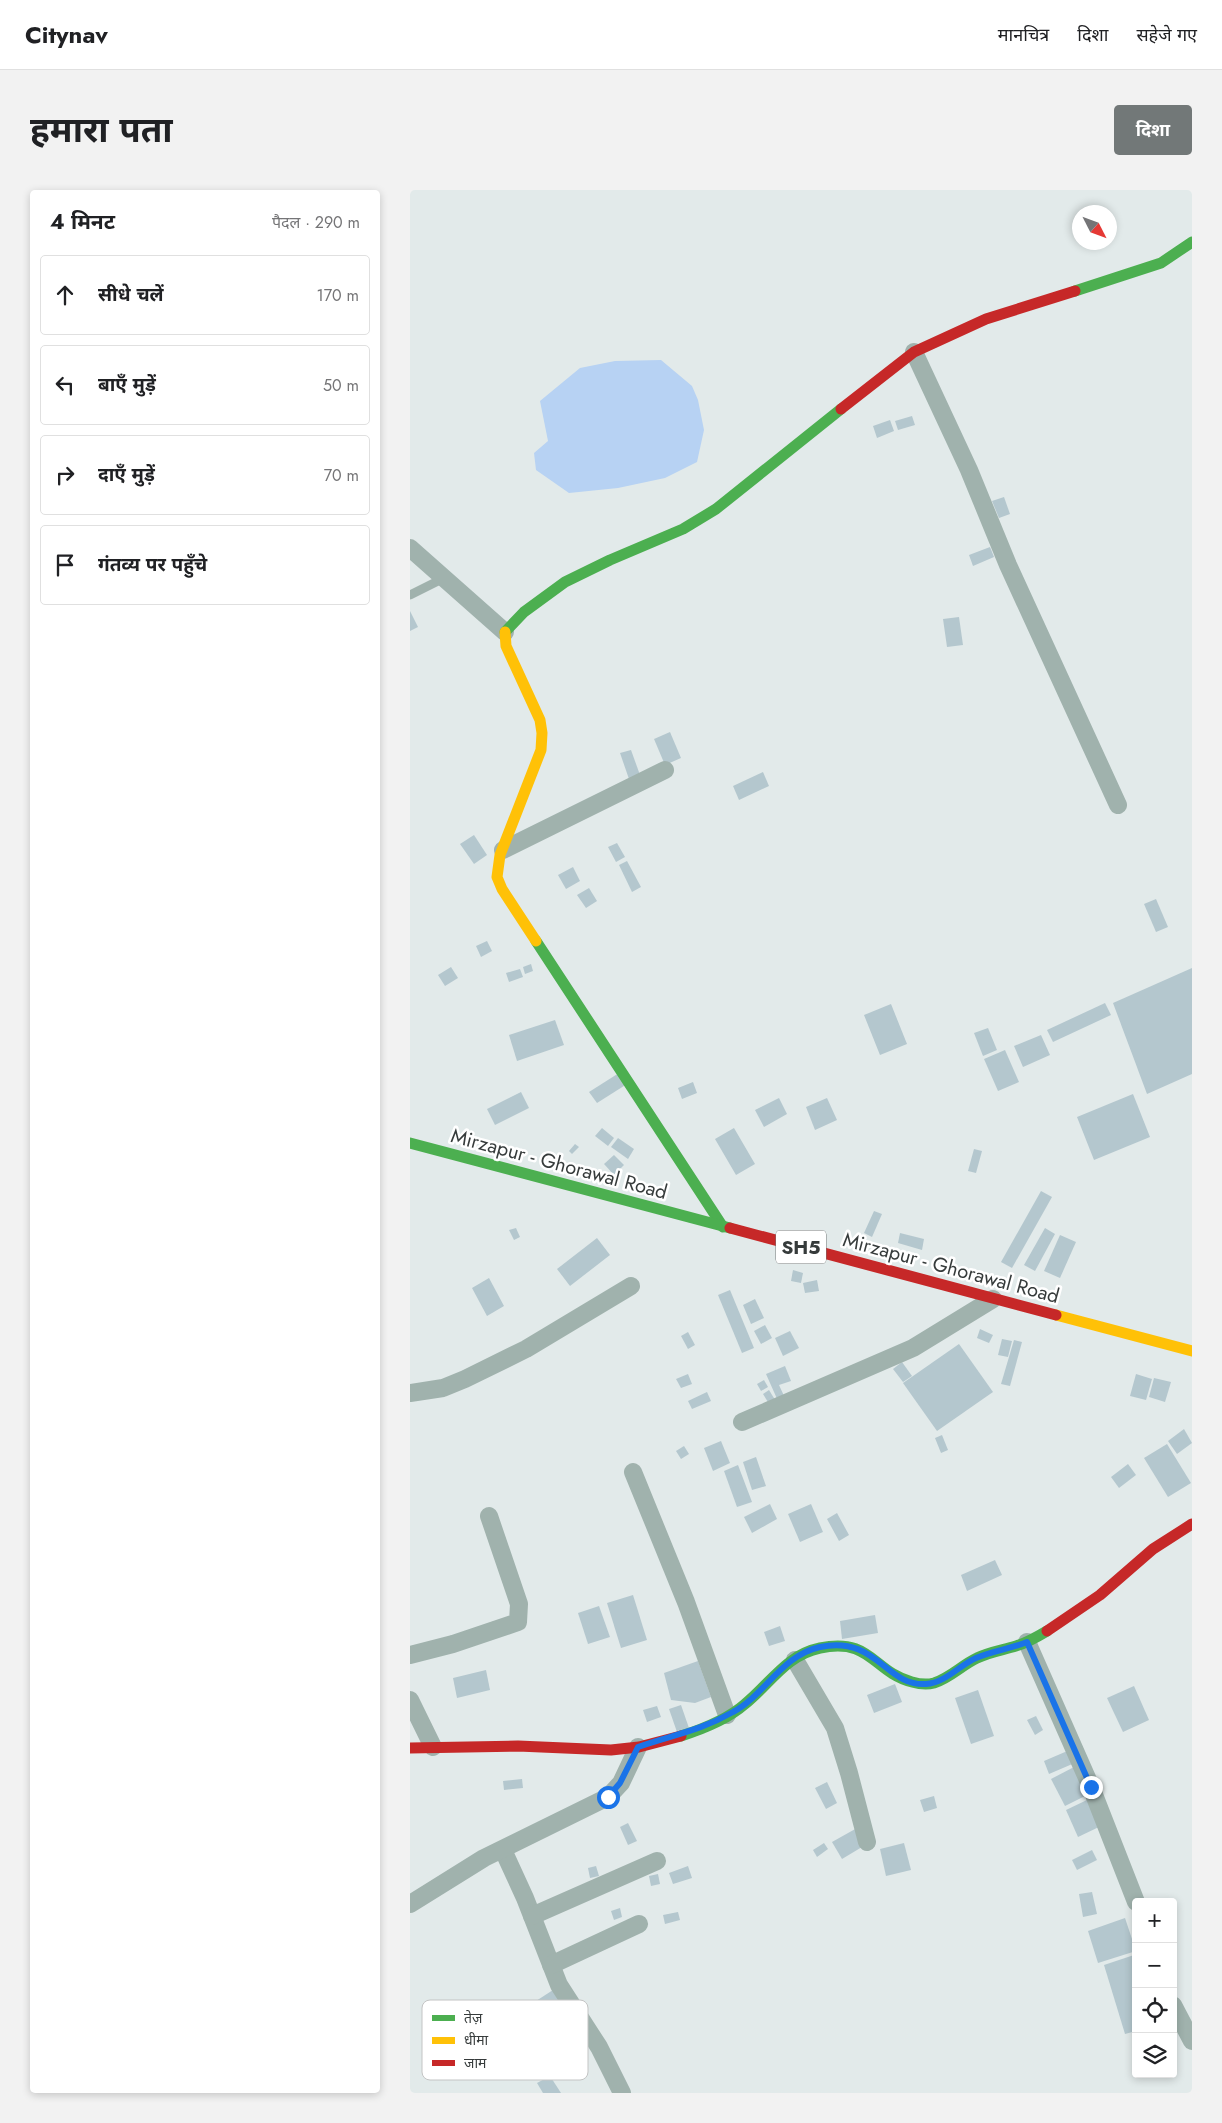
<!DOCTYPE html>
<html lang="hi">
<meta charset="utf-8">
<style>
body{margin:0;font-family:Jost,"Noto Sans Devanagari",sans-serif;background:#f2f2f2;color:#202124}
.controls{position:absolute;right:15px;bottom:15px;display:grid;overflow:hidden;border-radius:5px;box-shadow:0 2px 8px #0003}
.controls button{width:45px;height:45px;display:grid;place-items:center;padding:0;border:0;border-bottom:1px solid #e0e0e0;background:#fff;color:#202124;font:25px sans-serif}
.compass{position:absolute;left:662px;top:15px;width:45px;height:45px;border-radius:50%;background:#fff;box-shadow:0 2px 8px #0003;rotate:132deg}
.stop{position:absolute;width:15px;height:15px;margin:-11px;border:4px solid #1a73e8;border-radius:50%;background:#fff}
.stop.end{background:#1a73e8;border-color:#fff;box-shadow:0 1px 5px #0008}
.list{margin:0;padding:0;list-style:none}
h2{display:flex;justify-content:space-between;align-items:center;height:65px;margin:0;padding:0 20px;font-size:21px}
h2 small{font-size:16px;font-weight:400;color:#757577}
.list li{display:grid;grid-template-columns:32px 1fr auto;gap:15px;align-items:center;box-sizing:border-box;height:80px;margin:0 10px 10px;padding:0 10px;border:1px solid #e0e0e0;border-radius:5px}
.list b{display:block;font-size:19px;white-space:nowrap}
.list em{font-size:16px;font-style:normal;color:#757577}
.icon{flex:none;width:28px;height:28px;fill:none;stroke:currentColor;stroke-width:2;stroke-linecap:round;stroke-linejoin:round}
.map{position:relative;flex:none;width:782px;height:1903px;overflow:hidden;border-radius:5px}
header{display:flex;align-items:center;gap:30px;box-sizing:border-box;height:70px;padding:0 25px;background:#fff;border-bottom:1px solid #e0e0e0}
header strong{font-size:24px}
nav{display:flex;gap:28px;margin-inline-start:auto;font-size:18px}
.intro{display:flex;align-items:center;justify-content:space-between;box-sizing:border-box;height:120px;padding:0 30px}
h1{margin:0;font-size:35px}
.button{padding:12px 22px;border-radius:5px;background:#727878;color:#fff;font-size:18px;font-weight:700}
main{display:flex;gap:30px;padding:0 30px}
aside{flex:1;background:#fff;border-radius:5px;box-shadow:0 2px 8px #0003}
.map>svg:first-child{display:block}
.water{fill:#b7d2f3}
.building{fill:#b4c7ce}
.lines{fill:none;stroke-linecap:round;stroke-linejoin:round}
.lane{stroke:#a0b2ad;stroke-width:9}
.street{stroke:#a0b2ad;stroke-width:18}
.fast{stroke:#4caf50;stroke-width:11}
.slow{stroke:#ffc107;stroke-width:11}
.jam{stroke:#c62828;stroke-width:11}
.route{stroke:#1a73e8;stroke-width:6}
.labels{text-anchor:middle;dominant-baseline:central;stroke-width:5;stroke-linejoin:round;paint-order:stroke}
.shield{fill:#fff;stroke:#727676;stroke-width:1}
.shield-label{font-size:19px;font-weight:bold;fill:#363b3b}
.street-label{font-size:20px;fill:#363b3b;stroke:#fff}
.key{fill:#fff;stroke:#c3c4c4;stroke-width:1}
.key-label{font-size:14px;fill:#363b3b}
</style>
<header>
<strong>Citynav</strong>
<nav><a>मानचित्र</a><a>दिशा</a><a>सहेजे गए</a></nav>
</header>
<div class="intro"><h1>हमारा पता</h1><a class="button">दिशा</a></div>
<main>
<aside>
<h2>4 मिनट<small>पैदल · 290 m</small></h2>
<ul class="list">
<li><svg class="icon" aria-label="ahead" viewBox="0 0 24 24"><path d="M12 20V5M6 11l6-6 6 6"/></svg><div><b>सीधे चलें</b></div><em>170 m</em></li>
<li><svg class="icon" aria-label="left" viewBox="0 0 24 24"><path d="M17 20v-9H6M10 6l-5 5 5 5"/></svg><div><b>बाएँ मुड़ें</b></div><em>50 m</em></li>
<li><svg class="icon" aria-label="right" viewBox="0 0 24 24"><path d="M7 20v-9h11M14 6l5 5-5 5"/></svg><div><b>दाएँ मुड़ें</b></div><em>70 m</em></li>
<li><svg class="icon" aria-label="arrive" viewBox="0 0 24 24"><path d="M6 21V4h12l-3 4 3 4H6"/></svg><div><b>गंतव्य पर पहुँचे</b></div></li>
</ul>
</aside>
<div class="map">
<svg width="782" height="1903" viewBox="0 0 782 1903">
<rect width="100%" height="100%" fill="#e2eaea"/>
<path class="water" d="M251 170 282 196 288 210 294 240 287 272 255 288 208 298 159 303 126 280 124 263 138 251 130 211 170 178 205 171Z"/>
<g class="building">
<path d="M502 226 505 235 488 240 485 231Z"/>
<path d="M480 230 484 241 467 248 463 236Z"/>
<path d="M594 307 600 324 589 328 582 311Z"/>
<path d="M580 357 584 367 563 376 559 365Z"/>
<path d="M0 421 8 437 0 441Z"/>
<path d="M549 427 553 455 537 457 533 429Z"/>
<path d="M260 542 271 568 255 575 244 549Z"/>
<path d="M221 560 230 585 219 589 210 563Z"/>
<path d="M353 582 359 596 329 610 323 596Z"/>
<path d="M64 645 77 665 64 674 50 654Z"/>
<path d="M207 653 215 667 206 672 198 657Z"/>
<path d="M217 671 231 697 222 702 209 675Z"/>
<path d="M163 677 170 691 156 699 148 685Z"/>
<path d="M179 698 187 711 176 718 167 705Z"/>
<path d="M746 709 758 737 746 742 734 714Z"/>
<path d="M77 751 82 761 71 767 66 756Z"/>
<path d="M121 774 123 781 115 784 113 777Z"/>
<path d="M41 777 48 788 35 796 28 785Z"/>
<path d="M782 778V884L737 904 703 813Z"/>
<path d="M110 779 113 787 99 792 96 783Z"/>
<path d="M695 813 701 825 643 852 637 840Z"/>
<path d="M481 814 497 854 470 865 454 825Z"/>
<path d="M145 830 154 855 107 871 99 845Z"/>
<path d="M578 838 587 860 573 866 564 843Z"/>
<path d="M631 845 640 865 613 877 604 856Z"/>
<path d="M595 860 609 892 588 901 574 869Z"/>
<path d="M209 883 217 894 187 913 179 902Z"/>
<path d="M283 892 287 903 272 909 268 898Z"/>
<path d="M111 902 119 918 85 935 77 919Z"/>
<path d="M723 904 740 947 684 970 667 927Z"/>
<path d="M369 908 377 924 354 937 345 920Z"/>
<path d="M417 908 427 930 405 940 396 917Z"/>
<path d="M192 938 204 948 198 956 185 946Z"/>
<path d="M324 938 345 974 326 985 305 949Z"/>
<path d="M208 948 224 959 218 969 201 957Z"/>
<path d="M165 954 169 957 162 964 159 961Z"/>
<path d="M564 959 572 961 566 983 558 981Z"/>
<path d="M204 965 214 975 204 985 194 974Z"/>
<path d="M631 1001 642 1007 602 1078 591 1072Z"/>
<path d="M464 1021 472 1024 462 1047 454 1043Z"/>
<path d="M106 1038 110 1047 104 1050 99 1040Z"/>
<path d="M635 1038 645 1044 625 1081 614 1075Z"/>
<path d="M490 1043 514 1049 512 1060 488 1053Z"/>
<path d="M650 1045 666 1052 650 1088 634 1081Z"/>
<path d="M187 1048 200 1065 160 1096 147 1079Z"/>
<path d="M383 1080 393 1083 391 1093 381 1091Z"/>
<path d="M79 1088 94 1116 77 1126 62 1098Z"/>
<path d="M407 1090 409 1101 395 1103 393 1093Z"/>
<path d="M320 1100 344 1158 332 1163 308 1105Z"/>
<path d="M345 1109 354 1128 341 1134 333 1115Z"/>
<path d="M355 1135 362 1148 351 1154 344 1141Z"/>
<path d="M570 1139 583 1145 579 1153 567 1148Z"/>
<path d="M380 1141 389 1158 373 1166 365 1148Z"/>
<path d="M278 1142 285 1155 278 1159 271 1146Z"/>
<path d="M592 1149 602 1151 598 1167 588 1165Z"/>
<path d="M604 1150 612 1152 600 1196 591 1194Z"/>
<path d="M549 1154 583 1202 527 1241 493 1193Z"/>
<path d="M492 1172 502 1186 493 1192 483 1179Z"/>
<path d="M375 1176 381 1191 369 1195 375 1208 368 1211 356 1184Z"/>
<path d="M278 1184 282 1194 271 1198 266 1189Z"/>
<path d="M726 1184 742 1189 736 1210 720 1206Z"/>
<path d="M744 1188 761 1192 755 1212 739 1207Z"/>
<path d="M354 1190 358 1197 351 1201 347 1194Z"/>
<path d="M359 1200 367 1213 361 1217 353 1204Z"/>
<path d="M297 1202 301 1211 282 1219 278 1211Z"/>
<path d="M774 1239 782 1253 767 1264 758 1251Z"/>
<path d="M532 1245 538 1260 531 1263 525 1248Z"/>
<path d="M311 1251 320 1273 303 1281 294 1258Z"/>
<path d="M757 1254 781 1293 758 1307 734 1268Z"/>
<path d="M274 1256 279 1264 271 1269 266 1261Z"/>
<path d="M346 1267 356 1296 342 1300 333 1272Z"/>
<path d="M718 1274 726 1285 709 1298 701 1287Z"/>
<path d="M328 1275 342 1312 327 1317 314 1281Z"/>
<path d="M360 1314 367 1329 342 1343 334 1327Z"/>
<path d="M401 1314 413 1342 390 1352 378 1324Z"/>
<path d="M427 1323 439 1345 429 1351 417 1329Z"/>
<path d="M585 1370 592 1385 557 1401 551 1385Z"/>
<path d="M223 1405 237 1450 211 1458 197 1413Z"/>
<path d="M189 1416 200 1447 178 1454 168 1423Z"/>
<path d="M465 1425 468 1443 432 1449 430 1431Z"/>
<path d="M370 1436 375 1451 359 1456 354 1442Z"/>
<path d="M288 1471 301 1507 285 1513 261 1510 254 1483Z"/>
<path d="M76 1480 80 1500 47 1508 43 1488Z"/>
<path d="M485 1494 492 1512 464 1523 457 1505Z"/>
<path d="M724 1496 739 1530 713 1542 697 1508Z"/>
<path d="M568 1500 584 1546 561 1554 545 1508Z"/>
<path d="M271 1515 279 1538 267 1542 259 1519Z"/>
<path d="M247 1516 251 1527 237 1532 233 1520Z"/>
<path d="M626 1526 633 1540 625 1545 617 1530Z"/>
<path d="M662 1559 667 1572 639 1584 634 1571Z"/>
<path d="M664 1577 679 1604 655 1616 641 1589Z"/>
<path d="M112 1589 113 1598 94 1600 93 1591Z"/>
<path d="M417 1592 427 1613 416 1619 405 1598Z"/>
<path d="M524 1606 527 1618 514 1622 510 1610Z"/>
<path d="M679 1609 691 1636 668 1647 656 1620Z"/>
<path d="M218 1633 227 1651 218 1655 210 1637Z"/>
<path d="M447 1638 457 1654 432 1669 422 1652Z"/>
<path d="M414 1653 418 1659 407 1667 403 1660Z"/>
<path d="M494 1653 501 1680 476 1686 470 1659Z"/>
<path d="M682 1660 687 1670 667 1680 662 1670Z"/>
<path d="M186 1676 189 1686 180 1688 178 1678Z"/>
<path d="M278 1676 282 1688 263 1694 259 1683Z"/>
<path d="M248 1684 250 1694 241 1696 239 1686Z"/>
<path d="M682 1702 687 1724 673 1727 669 1704Z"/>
<path d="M210 1718 212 1727 204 1730 201 1721Z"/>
<path d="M268 1722 270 1730 255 1734 253 1725Z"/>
<path d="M715 1728 726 1761 688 1773 678 1741Z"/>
<path d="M724 1765 726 1841 715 1844 694 1775Z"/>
<path d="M143 1800 150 1809 132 1821 126 1811Z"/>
<path d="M140 1886 151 1903H133L127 1893Z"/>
</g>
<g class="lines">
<path class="lane" d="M0 405 34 388"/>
<g class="street">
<path d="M504 162 559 280 598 375 708 615"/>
<path d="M0 358 95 442"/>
<path d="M93 660 255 580"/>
<path d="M0 1203 33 1198 55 1189 116 1159 221 1096"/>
<path d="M332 1232 503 1158 583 1109"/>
<path d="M223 1282 276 1412 317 1525"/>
<path d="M617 1452 681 1597 726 1712"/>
<path d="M0 1465 43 1454 108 1432 109 1414 79 1326"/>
<path d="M385 1470 425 1538 439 1583 457 1652"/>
<path d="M0 1510 23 1557"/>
<path d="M93 1660 115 1708 149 1795 189 1857 212 1903"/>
<path d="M0 1714 74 1668 198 1607 211 1593 228 1557"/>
<path d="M122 1726 247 1671"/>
<path d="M141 1775 229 1734"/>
<path d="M763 1815 782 1851"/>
</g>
<g class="fast">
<path d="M665 101 751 73 782 52"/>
<path d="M95 442 114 422 155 392 200 370 273 339 306 319 431 219"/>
<path d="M126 751 313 1037"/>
<path d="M0 953 320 1038"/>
<path d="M271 1546C293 1539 318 1529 335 1514 360 1494 376 1465 410 1458 461 1447 463 1482 502 1492 509 1494 517 1495 524 1493 540 1488 552 1475 567 1468 579 1462 593 1460 606 1456 617 1453 627 1447 637 1441"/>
</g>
<g class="slow">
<path d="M95 442 96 456 130 530 132 543 131 560 90 665 87 687 92 699 126 751"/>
<path d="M646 1125 782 1161"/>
</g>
<g class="jam">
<path d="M431 219 504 162 576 129 665 101"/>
<path d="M320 1038 646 1125"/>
<path d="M637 1441 690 1405 743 1359 782 1334"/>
<path d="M0 1558 108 1556 201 1560 229 1557 271 1546"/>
</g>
</g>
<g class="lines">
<path class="route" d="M198 1607 210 1593 228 1557C262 1545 290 1541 323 1522 354 1506 372 1465 410 1457 467 1445 476 1497 516 1494 535 1493 550 1475 566 1468 582 1461 600 1459 617 1452L681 1597"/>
</g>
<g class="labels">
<rect class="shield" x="366" y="1040.5" width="50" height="33" rx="4"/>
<g class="shield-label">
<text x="391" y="1057">SH5</text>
</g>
<g class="street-label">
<text transform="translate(149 974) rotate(15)">Mirzapur - Ghorawal Road</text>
<text transform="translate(541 1078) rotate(15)">Mirzapur - Ghorawal Road</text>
</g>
</g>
<rect x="12" y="1810" width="166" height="80" rx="8" class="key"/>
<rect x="22" y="1825" width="23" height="6" fill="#4caf50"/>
<rect x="22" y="1847" width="23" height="7" fill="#ffc107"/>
<rect x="22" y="1870" width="23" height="6" fill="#c62828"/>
<g class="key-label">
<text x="54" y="1833">तेज़</text>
<text x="54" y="1855">धीमा</text>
<text x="54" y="1878">जाम</text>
</g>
</svg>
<div class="controls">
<button>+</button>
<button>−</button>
<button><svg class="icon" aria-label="locate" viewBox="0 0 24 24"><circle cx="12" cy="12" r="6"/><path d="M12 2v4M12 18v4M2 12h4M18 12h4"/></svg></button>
<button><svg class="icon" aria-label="layers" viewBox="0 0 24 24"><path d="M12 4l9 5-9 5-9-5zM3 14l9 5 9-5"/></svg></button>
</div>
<svg class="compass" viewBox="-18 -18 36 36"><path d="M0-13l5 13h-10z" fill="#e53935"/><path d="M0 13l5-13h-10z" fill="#757577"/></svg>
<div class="stop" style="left:198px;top:1607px"></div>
<div class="stop end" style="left:681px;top:1597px"></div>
</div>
</main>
